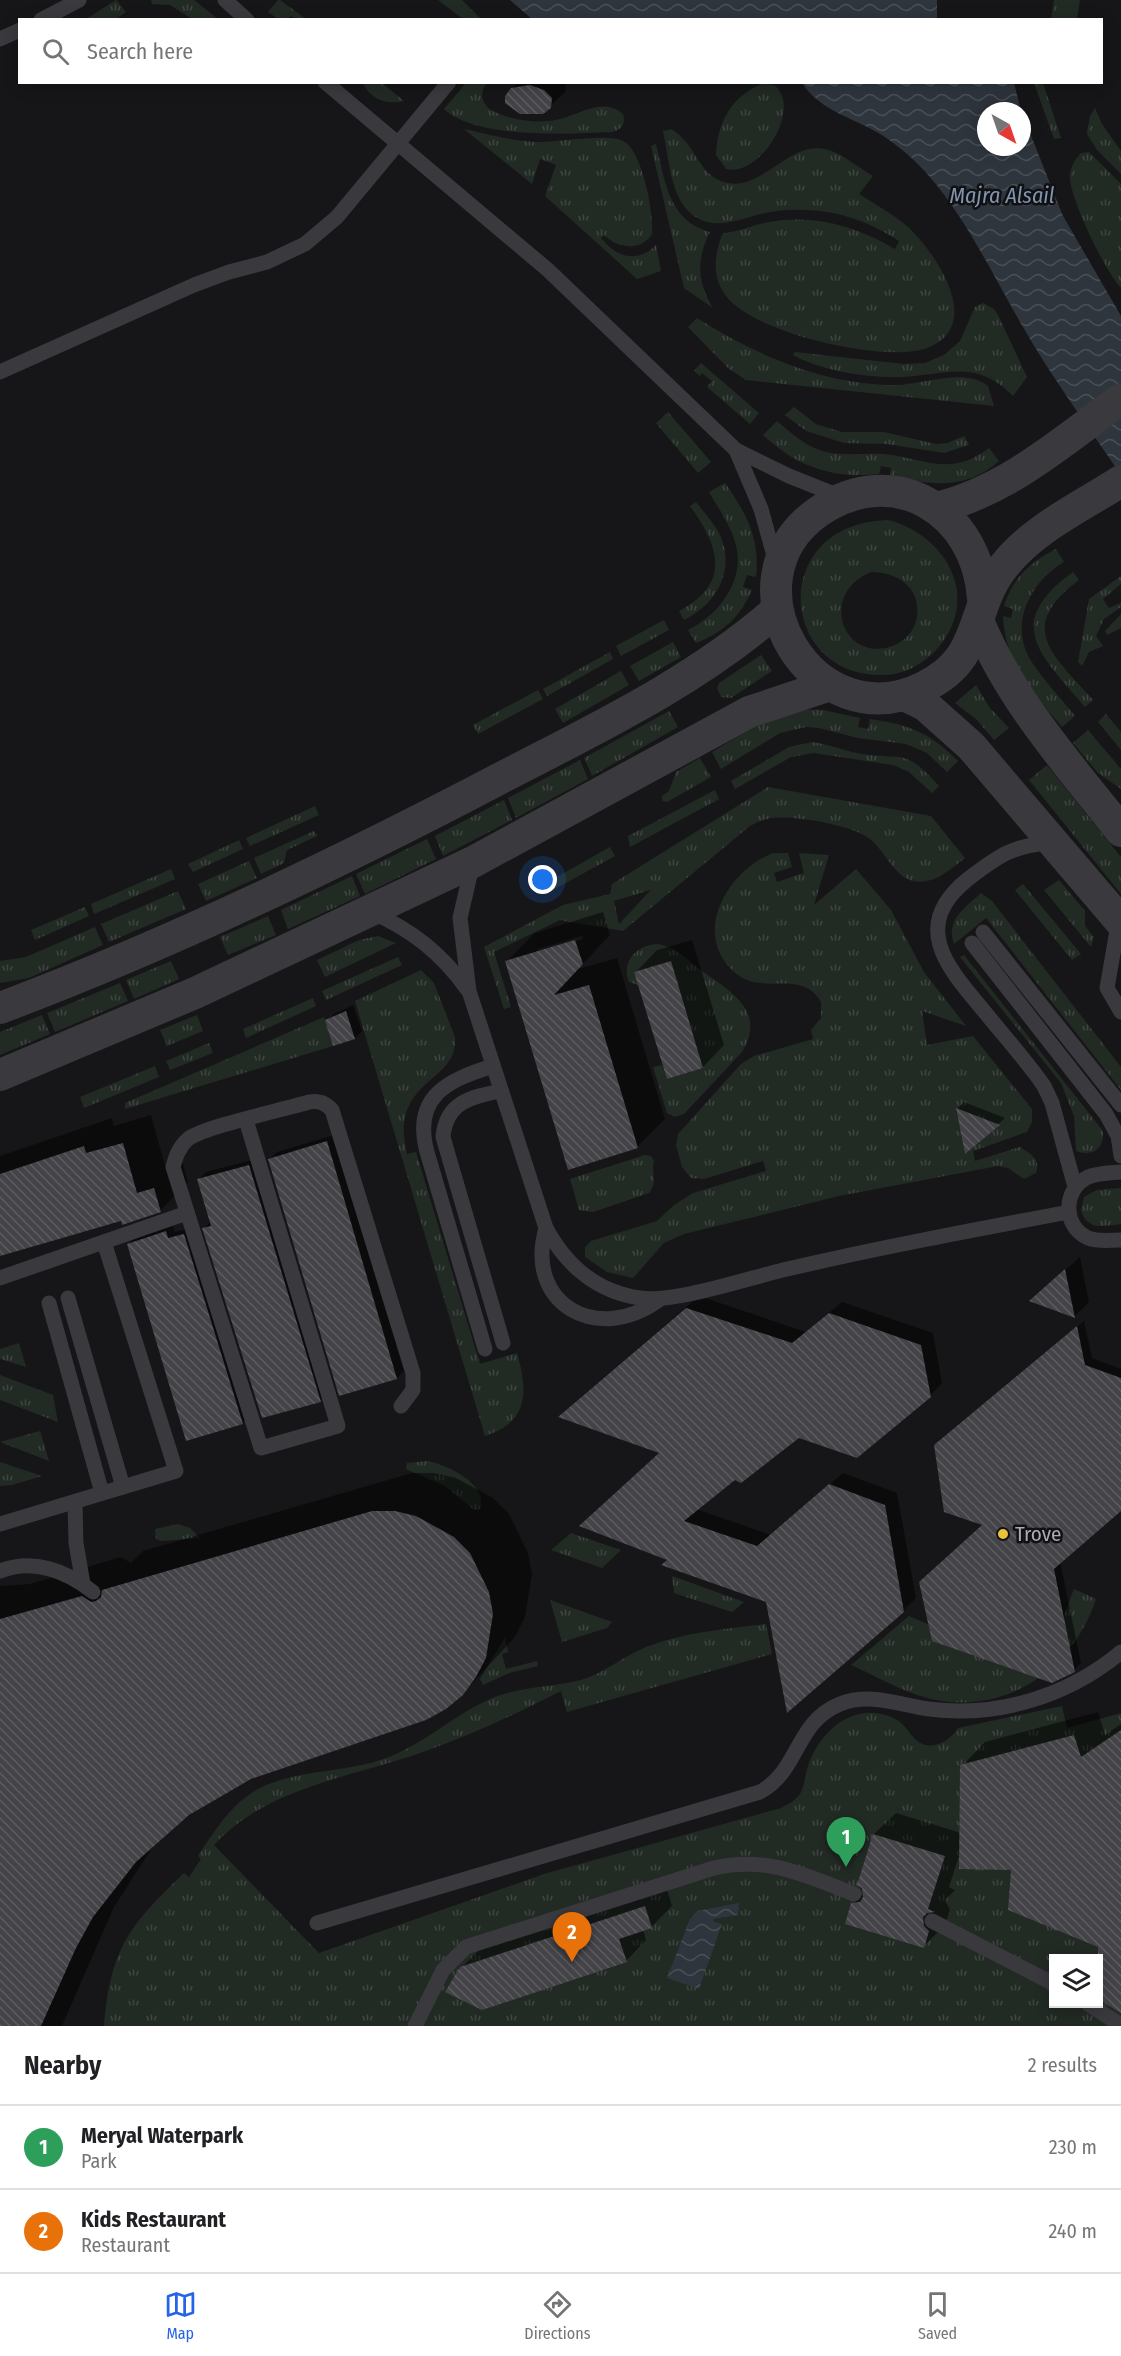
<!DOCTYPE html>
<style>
body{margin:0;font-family:"Fira Sans Condensed",sans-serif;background:#f2f2f2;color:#202124}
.controls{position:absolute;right:18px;bottom:18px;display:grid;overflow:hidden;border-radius:0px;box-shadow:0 3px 15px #0003}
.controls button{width:54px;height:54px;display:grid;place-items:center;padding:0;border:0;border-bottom:2px solid #e0e0e0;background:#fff;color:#202124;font:30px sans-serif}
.compass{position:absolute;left:977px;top:102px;width:54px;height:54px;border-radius:50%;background:#fff;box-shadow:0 3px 15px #0003;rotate:140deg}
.you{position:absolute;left:543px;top:880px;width:21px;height:21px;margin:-15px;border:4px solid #fff;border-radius:50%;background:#1a73e8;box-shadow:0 0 0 9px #1a73e833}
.badge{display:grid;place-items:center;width:39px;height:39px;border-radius:50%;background:#2563eb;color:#fff;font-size:20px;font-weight:700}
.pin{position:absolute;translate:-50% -50px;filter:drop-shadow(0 2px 3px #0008)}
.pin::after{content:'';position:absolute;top:32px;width:21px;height:18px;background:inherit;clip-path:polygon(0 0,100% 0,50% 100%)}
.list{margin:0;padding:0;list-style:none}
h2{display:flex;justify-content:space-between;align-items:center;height:78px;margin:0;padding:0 24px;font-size:26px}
h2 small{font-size:20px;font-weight:400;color:#757577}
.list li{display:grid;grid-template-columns:39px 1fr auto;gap:18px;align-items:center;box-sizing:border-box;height:84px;padding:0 24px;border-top:2px solid #e0e0e0}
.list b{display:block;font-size:22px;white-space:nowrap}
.list p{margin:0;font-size:20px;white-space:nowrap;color:#757577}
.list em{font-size:20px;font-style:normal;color:#757577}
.icon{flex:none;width:33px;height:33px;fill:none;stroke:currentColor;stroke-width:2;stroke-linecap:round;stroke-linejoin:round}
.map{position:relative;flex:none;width:1121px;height:2026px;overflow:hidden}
.search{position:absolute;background:#fff;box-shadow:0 3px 15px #0003;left:18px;right:18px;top:18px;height:66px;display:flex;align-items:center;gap:15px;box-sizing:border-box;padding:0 21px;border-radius:0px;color:#757577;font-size:22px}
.sheet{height:246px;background:#fff}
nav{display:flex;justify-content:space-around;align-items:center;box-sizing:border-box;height:84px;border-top:2px solid #e0e0e0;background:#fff;font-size:16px;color:#757577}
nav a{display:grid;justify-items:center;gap:3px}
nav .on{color:#2563eb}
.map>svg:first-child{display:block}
.grass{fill:url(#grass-tufts);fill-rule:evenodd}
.water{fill:url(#water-waves)}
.shadow{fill:#0007;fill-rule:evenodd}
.building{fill:url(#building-back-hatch)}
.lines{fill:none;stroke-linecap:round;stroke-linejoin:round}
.service{stroke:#39393e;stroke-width:15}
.minor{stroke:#39393e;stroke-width:32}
.poi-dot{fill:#e8c33d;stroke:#111113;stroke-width:2}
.labels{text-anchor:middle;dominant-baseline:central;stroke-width:5;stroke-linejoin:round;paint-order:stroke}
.poi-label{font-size:21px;fill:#a9abb7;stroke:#111113;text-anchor:start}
.water-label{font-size:22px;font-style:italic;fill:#8195b0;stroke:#111113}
</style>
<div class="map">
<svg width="1121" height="2026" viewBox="0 0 1121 2026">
<defs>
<pattern id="grass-tufts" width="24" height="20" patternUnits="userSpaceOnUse" patternTransform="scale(1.5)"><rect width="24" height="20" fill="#222a24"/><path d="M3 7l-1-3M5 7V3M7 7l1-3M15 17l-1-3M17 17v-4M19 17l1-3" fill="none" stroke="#3f4642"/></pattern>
<pattern id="water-waves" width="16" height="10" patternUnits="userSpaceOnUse" patternTransform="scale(1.5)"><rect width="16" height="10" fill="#2f353d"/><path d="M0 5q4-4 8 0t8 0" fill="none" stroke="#4a5057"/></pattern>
<pattern id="building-back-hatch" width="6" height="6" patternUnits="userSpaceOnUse" patternTransform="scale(1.5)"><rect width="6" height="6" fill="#434348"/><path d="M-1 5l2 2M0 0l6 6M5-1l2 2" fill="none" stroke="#5b5b60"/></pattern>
</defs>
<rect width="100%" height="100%" fill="#161618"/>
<g class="grass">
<path d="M116 0 126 12 116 19H86Z"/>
<path d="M151 0H194L218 19H192L170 5 152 4Z"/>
<path d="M278 0H280L306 19H295L291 16 288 19H278L268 12Z"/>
<path d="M438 0H462L481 19H463Z"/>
<path d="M1054 0H1080L1077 19H1051Z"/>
<path d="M363 83H382L404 101C387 105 371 100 363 83Z"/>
<path d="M466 83H487C482 89 480 96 485 104 489 111 498 113 505 116 521 121 539 123 556 120 578 116 602 96 623 114 626 123 622 130 612 132 568 134 476 139 444 109Z"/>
<path d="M1034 83H1043L1061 138 1054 139Z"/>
<path d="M762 84 774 85C804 108 759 178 726 169L716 155C717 124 731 96 762 84Z"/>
<path d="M1095 108 1102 124 1121 151V174L1097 150 1087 134 1090 116Z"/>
<path d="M464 129C488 134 512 141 536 142 557 143 607 133 623 141 642 149 654 214 652 234 641 252 617 248 604 235L601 238C616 257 637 264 656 245L661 271 637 279 545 196 556 165 540 159 532 184Z"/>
<path d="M671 129C695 142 698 173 721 181 761 197 788 137 829 150 844 155 859 168 873 176L859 194C875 204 893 214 908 227 937 254 987 329 924 349 881 362 755 333 727 297 711 278 714 254 723 233 739 232 753 225 769 222 814 214 856 226 895 249L899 241C870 222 840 211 805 210 790 209 774 211 760 214 732 222 705 233 684 206 670 187 668 154 663 131Z"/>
<path d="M656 144C665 180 668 221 710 232 696 259 697 282 713 308L684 288 651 146Z"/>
<path d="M1089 152 1121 184V288C1105 271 1071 201 1070 178 1070 168 1074 160 1081 153Z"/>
<path d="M983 303 994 309 998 315 1027 377 1013 396C976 358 946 375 901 377 867 378 822 371 793 355L795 352 904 364 925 363 944 355 960 341 975 307Z"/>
<path d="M697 318C755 355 825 385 895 385 923 385 964 367 988 386L994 406 746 380 728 368 688 327Z"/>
<path d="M701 363 759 413 750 424 707 387 712 381 702 373 700 376 694 371Z"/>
<path d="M794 407 816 424 842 432H884L936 444 947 443 964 436 969 445 944 453 887 444 844 443 806 431 785 415Z"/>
<path d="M668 412 711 462 698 473 656 423Z"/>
<path d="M777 421C790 432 803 444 819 450 840 457 861 453 883 454 924 458 950 478 989 448L999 461C967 490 930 486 890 475L891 468 881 466 879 474C833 479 797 467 763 435Z"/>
<path d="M725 483C747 514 760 539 756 577L747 575 743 587 752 590C740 617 724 632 696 643L688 630C719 615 747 579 735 542 730 524 718 508 709 492Z"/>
<path d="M696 502C705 514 717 526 722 540 734 575 714 605 684 620L679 611C732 583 719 546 690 506Z"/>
<path d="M888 520C947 535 982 599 937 649 923 665 901 676 880 675 777 674 769 523 888 520ZM871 572C897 572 921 587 917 617 915 629 907 640 895 645 845 666 816 595 871 572Z"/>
<path d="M1056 549 1064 562C1031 581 1008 624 1031 661 1043 680 1061 698 1075 716L1062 727C1033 693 1005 663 1003 616L1011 618 1013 609 1004 606C1013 578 1030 562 1056 549Z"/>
<path d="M1073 572 1079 580C1015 628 1053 655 1093 700L1085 707C1042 656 1001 624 1073 572Z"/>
<path d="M1121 576V584L1103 599 1109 608 1121 603V607L1104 619 1096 636 1103 646 1089 652 1082 666 1078 662 1089 599Z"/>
<path d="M1121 614V628L1107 635 1105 631Z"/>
<path d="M664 620 669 630 621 656 616 646Z"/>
<path d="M673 642 681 657 639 681 630 666Z"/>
<path d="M610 652 613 659 547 696 543 689Z"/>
<path d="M761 655 772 671 731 698 721 697 717 688 719 683Z"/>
<path d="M621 671 629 685 563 723 555 709Z"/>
<path d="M976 685 990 708 1009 728 994 740 976 719 955 703Z"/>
<path d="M538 690 543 699 478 734 473 725Z"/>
<path d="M797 709 823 710 860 718 858 727 868 729 870 719C910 725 929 732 958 761L947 772 927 753 906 744 858 738 819 728 806 727 780 733 721 769 712 752 772 716Z"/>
<path d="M669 711 678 727 592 776 584 758Z"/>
<path d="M1106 714 1121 732V750L1098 722Z"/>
<path d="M1088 730 1121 769V789L1098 773 1073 743Z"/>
<path d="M812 742C828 744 842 750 857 753 904 762 902 745 939 786L932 793 909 772 893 765 814 753 791 757 735 789 731 781 789 747Z"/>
<path d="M700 758 711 777 667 802 662 801V796L669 791 676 772Z"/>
<path d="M580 760 588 779 516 818 508 798Z"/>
<path d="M1047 765 1121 857V894L1029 780Z"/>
<path d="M768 787 931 816 965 858C945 874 920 895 897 871 887 861 881 848 870 839 853 825 794 815 772 818 764 819 757 822 750 826L623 931 560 920 494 952 511 1007 504 1009 484 947 563 905 610 894 612 884ZM650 890V891L619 924 614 901Z"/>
<path d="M715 790 719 799 630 847 628 836Z"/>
<path d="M504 800 512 820 443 856 435 836Z"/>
<path d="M315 806 319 815 250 846 246 838Z"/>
<path d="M314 831 317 836 287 850 284 863 261 874 254 858Z"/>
<path d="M427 839 436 859 365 894 356 874Z"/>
<path d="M239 840 243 849 193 872 188 864Z"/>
<path d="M610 847 615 856 553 890 548 882Z"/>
<path d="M773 853H788L792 867 774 873 777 882 804 873 799 853 829 855 814 905 856 869 891 910 924 972 966 1026 922 1011 927 1045 973 1036 1032 1109V1122L1027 1132 973 1151 975 1161 1020 1147C1030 1154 1041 1158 1036 1173L1024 1179 1008 1168 998 1166 839 1196 684 1234 664 1243 633 1278 607 1272 585 1257V1247L591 1241 657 1221 674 1205 693 1193 766 1171 763 1161 704 1179 691 1178 682 1167 676 1145 678 1134 741 1064 754 1056 813 1039 811 1030 821 1018V1002C802 969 765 995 738 975 689 938 726 871 773 853ZM956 1109 999 1125 965 1154Z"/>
<path d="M249 861 257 878 206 901 198 884Z"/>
<path d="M171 869 175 879 94 914 91 904Z"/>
<path d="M352 876 360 896 288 929 281 910Z"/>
<path d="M1059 880 1085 911V926L1094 937 1091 947 1044 890Z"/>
<path d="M1023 884 1081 954 1072 960 1015 890Z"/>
<path d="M178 891 186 909 109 942 101 924Z"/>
<path d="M981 893 992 901 1121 1067V1090L986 918 954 944C945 920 966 907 981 893Z"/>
<path d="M85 907 89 916 35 940 31 930Z"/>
<path d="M268 916 276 935 228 955 220 937Z"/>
<path d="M95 927 103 945 29 978 0 983V961L26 957Z"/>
<path d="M378 936 396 943 325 977 317 960 359 940Z"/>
<path d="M656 944C675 946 685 958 699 969 728 990 768 1010 742 1052L684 1114 675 1117 667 1113 653 1067 662 1065 667 1079 703 1068 671 961 634 972 638 985 629 982C621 962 636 946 656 944Z"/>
<path d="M964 955 1103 1131C1105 1149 1092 1157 1076 1151L1074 1116 1061 1083 960 957Z"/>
<path d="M398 957 402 965 326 1000 322 991Z"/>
<path d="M171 961 179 979 134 999 126 980Z"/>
<path d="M421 970 434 983 455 1037C459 1084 388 1078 407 1154L416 1152 480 1364 517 1353C528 1391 529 1422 485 1436L355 1001Z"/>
<path d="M120 983 128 1001 55 1032 47 1013Z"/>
<path d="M313 998 316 1006 246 1038 243 1029Z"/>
<path d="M42 1015 50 1034 0 1055V1032Z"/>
<path d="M197 1015 203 1031 167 1046 160 1030Z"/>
<path d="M324 1017 333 1046 125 1109V1103Z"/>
<path d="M209 1043 213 1053 170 1070 166 1061Z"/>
<path d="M155 1066 159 1077 84 1108 80 1097Z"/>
<path d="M645 1155 651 1156 654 1161C651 1173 658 1182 649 1193L593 1212 579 1210 570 1179Z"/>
<path d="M1121 1188V1224C1104 1226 1088 1231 1081 1211L1084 1197 1097 1190Z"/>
<path d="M19 1343 26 1367 0 1359V1349Z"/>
<path d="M0 1375 53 1395 58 1422 0 1400Z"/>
<path d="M40 1431 49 1461 0 1442Z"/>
<path d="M428 1461C447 1465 489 1484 480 1509L474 1510 445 1486 406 1469 407 1463Z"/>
<path d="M0 1462 42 1476 12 1485 0 1486Z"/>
<path d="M178 1524 190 1528 200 1538 161 1541 156 1539 155 1529Z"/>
<path d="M571 1533 621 1550 602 1568 551 1550Z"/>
<path d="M672 1576 744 1602 732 1612 674 1593Z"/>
<path d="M1074 1589 1096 1599C1073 1670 1003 1718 927 1698 901 1691 876 1676 851 1665L909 1616 932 1626 1055 1627 1064 1615Z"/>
<path d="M550 1600 612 1622 607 1628 562 1642Z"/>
<path d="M766 1624 772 1654 567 1712 561 1691C516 1714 471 1735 423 1752 350 1778 269 1786 214 1845L319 1953 544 1874 781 1808C788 1804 795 1801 800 1794 805 1786 805 1773 809 1763 818 1739 838 1716 865 1713 877 1712 890 1715 900 1722 906 1727 910 1734 915 1739 929 1753 950 1742 958 1728L1062 1706 1067 1728 1121 1713V2026H104C111 1947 129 1926 184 1873L189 1877 201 1859 198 1856C215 1830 231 1804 258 1789 298 1768 350 1774 394 1755 428 1740 455 1715 488 1700 518 1686 550 1688 581 1680 604 1673 624 1656 646 1647 684 1632 726 1629 766 1624ZM1054 1958H1098V2004H1054Z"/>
<path d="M505 1637 508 1652 502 1654 506 1669 537 1661 538 1666 509 1673 483 1685 480 1679Z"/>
</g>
<g class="water">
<path d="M510 0H937V19L533 20Z"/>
<path d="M802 83H1014L1021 111H986V147H1022V113L1063 216 1121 316V475C1088 426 1052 378 1023 327 993 276 968 221 929 176 916 161 901 148 885 137 856 118 822 113 802 83Z"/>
<path d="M739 1903 738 1915 713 1919 714 1922 722 1924 699 1989 667 1978 690 1919 698 1911Z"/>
</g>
<g class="shadow">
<path d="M518 82 566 83 565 92 546 110 528 114 514 110 509 92Z"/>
<path d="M603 912 610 935 578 969 617 958 665 1119 637 1147 507 961 535 933ZM582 936 583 939 538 952V949Z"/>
<path d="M692 940 724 1045 703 1067 636 972 657 950Z"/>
<path d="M353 1005 362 1031 355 1038 327 1021 334 1014Z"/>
<path d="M964 1102 1005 1118 966 1152 957 1109Z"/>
<path d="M151 1115 165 1166 182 1161 188 1182 160 1211 0 1254V1156L112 1118 114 1126Z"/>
<path d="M334 1135 404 1371 397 1378 270 1159 277 1152Z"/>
<path d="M256 1159 327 1394 320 1400 204 1229 211 1221 199 1179 206 1172Z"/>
<path d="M173 1225 175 1232 190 1228 249 1416 242 1423 129 1244 136 1237Z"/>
<path d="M1080 1257 1089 1302 1075 1316 1032 1300Z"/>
<path d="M699 1296 806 1332 842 1302 933 1333 942 1383 930 1396 799 1436 735 1479 696 1509 771 1535 843 1473 897 1493 916 1598 903 1611 767 1601 669 1559 661 1452 572 1405Z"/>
<path d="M1084 1321 1092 1358 1121 1369V1509L1060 1561 1081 1663 1074 1670 984 1524 943 1439Z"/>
<path d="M412 1473H434L456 1478 493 1498 509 1514 528 1553 532 1574 525 1617 515 1637 462 1694 285 1764 219 1794 168 1831 152 1848 114 1907 62 2026H0V1586L30 1584 121 1557 131 1563 143 1551Z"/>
<path d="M1098 1712 1105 1735 1121 1724V2012L1109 1949 1012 1868 960 1853 949 1887 955 1890 945 1901 950 1909 945 1925 924 1946 853 1904 864 1893 859 1884 874 1834 896 1813 961 1833 962 1766 985 1742Z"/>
<path d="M666 1886 672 1906 652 1926 643 1929 646 1940 626 1961 461 1968 482 1947Z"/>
</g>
<g class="building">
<path d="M530 85 544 90 552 98 551 108 543 114H520L505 103V96L511 88Z"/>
<path d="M575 940 583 964 554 995 589 985 638 1148 568 1170 505 961Z"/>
<path d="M671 961 703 1068 667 1079 634 972Z"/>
<path d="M346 1011 355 1039 333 1046 325 1020Z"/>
<path d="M956 1108 1000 1125 965 1154Z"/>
<path d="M327 1141 397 1379 339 1396 268 1159Z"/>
<path d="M123 1143 137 1193 154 1188 161 1212 122 1225 121 1221 0 1256V1174L84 1146 86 1153Z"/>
<path d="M249 1165 321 1402 262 1418 202 1228 211 1226 197 1179Z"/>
<path d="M166 1231 168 1238 184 1234 243 1424 186 1441 127 1244Z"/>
<path d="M1065 1269 1075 1318 1029 1301Z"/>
<path d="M686 1308 792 1343 829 1313 921 1345 931 1397 857 1458 799 1438 741 1483 735 1480 684 1521 757 1546 829 1484 885 1505 904 1612 787 1713 766 1602 661 1565 667 1560 579 1526 659 1453 558 1417Z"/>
<path d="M1077 1326 1085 1365 1121 1378V1511L1054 1569 1075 1672 1052 1683 932 1641 919 1582 982 1525 944 1512 934 1445Z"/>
<path d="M372 1511H395L416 1516 454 1537 470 1553 489 1592 493 1614 486 1658 476 1677 463 1695 446 1709 426 1720 251 1779 189 1815 136 1862 93 1917 76 1948 41 2026H0V1619L82 1596 91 1602 96 1601 101 1597 102 1590Z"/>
<path d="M1121 1730V2013L1098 1999V1947L1008 1910 1011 1870 959 1869 960 1765 1074 1735 1081 1757Z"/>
<path d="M873 1834 945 1856 928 1909 935 1912 927 1913 923 1917 924 1926 929 1931 924 1948 845 1924 851 1903 860 1902 863 1897 862 1888 857 1885Z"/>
<path d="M645 1906 652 1928 619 1939 627 1962 482 2010 445 1992 460 1967Z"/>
</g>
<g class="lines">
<g class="service">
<path d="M225 0 247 20"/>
<path d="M41 20 79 0"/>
<path d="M0 39 20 30"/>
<path d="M325 82 548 270 736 450 789 476 844 498"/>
<path d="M0 372 194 285 229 272 267 262 305 244 337 217 449 82"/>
<path d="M736 450 761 509 776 563"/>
<path d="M1054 843C1014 844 998 856 968 879 909 926 948 968 984 1011 1004 1036 1026 1060 1044 1086L1052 1103 1075 1187"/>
<path d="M473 862 460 918 469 991 546 1228C566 1265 597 1292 640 1298 675 1303 745 1279 783 1270 877 1248 973 1230 1069 1212"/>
<path d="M371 912C412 930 441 953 467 989"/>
<path d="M1119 919 1107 988 1121 1012"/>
<path d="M983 932 1121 1105"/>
<path d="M972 943 1106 1114 1118 1136 1121 1156"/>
<path d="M501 1091C471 1097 446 1102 443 1137L503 1343"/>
<path d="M246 1120 338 1426 261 1448 173 1167C176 1156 179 1147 188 1139 206 1126 283 1110 309 1102 319 1100 325 1103 332 1110L413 1373V1390L401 1406"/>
<path d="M1121 1172C1110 1173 1098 1173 1088 1177 1063 1189 1062 1226 1088 1238 1098 1242 1110 1240 1121 1240"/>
<path d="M546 1228C524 1304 597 1345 659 1300"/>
<path d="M0 1278 187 1213"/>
<path d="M68 1298 123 1487"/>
<path d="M49 1303 102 1493"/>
<path d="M485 1349 427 1152C412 1096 448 1080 493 1066"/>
<path d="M75 1502 76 1543 83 1584"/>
<path d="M0 1524 176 1471 104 1242"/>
<path d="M0 1571C33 1558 67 1571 93 1592"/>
<path d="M932 1921 1054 1984"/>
<path d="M317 1923 760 1792C800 1770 795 1722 840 1704 870 1692 899 1705 929 1709 998 1718 1068 1696 1121 1652"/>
<path d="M1088 2004 1121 2025"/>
<path d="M415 2026 443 1970 466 1947 714 1868C768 1856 805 1875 854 1894"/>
</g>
<g class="minor">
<path d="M936 508C1007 491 1063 441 1121 399"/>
<path d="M983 599C978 512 894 459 818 512 718 583 814 742 924 687 985 658 969 609 1004 566 1034 528 1081 507 1121 481"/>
<path d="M979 623C1012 702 1069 765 1121 831"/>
<path d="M904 695 925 705 971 746 1121 922"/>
<path d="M0 1008C171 944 337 864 499 779 595 729 695 682 777 610"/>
<path d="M0 1075 195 993 473 862 749 712 830 685"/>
</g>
</g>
<circle class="poi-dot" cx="1003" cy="1534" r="6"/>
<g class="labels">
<g class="poi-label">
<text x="1015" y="1534">Trove</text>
</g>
<g class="water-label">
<text x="1002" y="195">Majra Alsail</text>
</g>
</g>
</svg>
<div class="controls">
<button><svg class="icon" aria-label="layers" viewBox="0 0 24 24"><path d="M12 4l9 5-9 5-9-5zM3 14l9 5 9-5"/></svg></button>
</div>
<svg class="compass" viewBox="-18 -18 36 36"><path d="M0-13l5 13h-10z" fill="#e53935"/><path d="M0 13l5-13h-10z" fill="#757577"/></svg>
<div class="you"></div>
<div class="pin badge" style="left:846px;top:1867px;background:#2e9e5b">1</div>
<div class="pin badge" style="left:572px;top:1962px;background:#e8710a">2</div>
<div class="search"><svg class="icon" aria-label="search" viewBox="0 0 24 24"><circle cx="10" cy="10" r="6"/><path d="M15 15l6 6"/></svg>Search here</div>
</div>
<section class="sheet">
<h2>Nearby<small>2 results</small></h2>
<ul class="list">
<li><span class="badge" style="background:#2e9e5b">1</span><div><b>Meryal Waterpark</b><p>Park</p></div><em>230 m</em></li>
<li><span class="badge" style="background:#e8710a">2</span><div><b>Kids Restaurant</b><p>Restaurant</p></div><em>240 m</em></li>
</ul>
</section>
<nav>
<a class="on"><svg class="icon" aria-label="map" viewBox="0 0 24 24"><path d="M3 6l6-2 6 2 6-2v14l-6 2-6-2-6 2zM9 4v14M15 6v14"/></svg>Map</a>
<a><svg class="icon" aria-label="directions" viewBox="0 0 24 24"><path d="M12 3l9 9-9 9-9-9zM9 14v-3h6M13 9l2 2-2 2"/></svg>Directions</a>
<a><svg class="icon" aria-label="saved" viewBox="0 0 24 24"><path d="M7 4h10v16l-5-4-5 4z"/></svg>Saved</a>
</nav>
